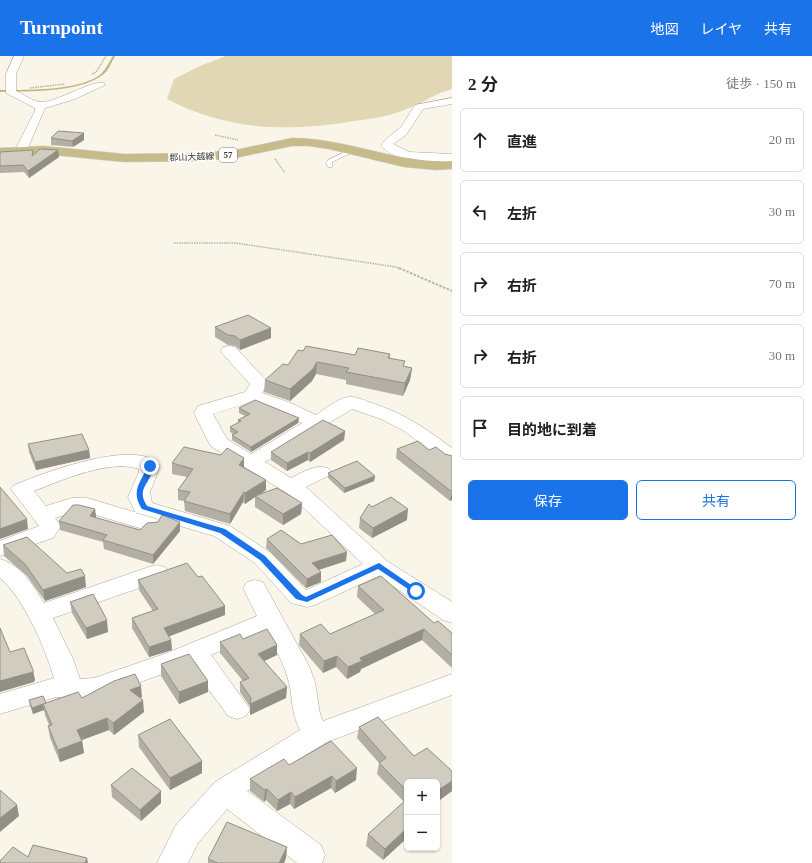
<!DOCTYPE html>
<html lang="ja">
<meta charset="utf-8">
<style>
body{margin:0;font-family:"Times New Roman","Noto Sans JP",serif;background:#f6f6f6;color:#202124}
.controls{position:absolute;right:12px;bottom:12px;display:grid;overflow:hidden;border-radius:6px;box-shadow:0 1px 3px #0004}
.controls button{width:36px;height:36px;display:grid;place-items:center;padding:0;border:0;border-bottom:1px solid #e0e0e0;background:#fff;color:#202124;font:20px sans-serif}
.stop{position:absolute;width:12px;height:12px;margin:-9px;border:3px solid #1a73e8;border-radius:50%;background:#fff}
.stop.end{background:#1a73e8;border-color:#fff;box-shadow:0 1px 4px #0008}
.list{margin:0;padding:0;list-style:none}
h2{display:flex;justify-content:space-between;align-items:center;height:52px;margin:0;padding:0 16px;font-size:17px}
h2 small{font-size:13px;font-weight:400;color:#757577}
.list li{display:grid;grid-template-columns:26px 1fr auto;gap:12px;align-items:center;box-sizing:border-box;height:64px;margin:0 8px 8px;padding:0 8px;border:1px solid #e0e0e0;border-radius:6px}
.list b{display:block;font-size:15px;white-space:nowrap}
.list em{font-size:13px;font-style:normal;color:#757577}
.actions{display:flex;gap:8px;padding:12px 16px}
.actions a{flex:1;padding:9px 0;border:1px solid #1a73e8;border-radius:6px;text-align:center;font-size:14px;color:#1a73e8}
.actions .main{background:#1a73e8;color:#fff}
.icon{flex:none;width:22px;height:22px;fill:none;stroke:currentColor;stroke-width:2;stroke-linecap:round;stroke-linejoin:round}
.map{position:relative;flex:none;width:452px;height:807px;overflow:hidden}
header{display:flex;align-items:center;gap:24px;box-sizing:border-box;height:56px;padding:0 20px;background:#1a73e8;color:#fff}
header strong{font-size:19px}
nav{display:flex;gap:22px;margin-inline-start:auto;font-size:14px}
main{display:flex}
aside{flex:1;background:#fff}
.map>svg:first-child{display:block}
.green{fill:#e1d7b5}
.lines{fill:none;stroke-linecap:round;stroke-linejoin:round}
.stream{fill:#c3b37b;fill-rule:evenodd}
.lane-casing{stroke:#aba89b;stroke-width:1}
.street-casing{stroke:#aba89b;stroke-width:1}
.primary-casing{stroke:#d7d7d6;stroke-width:1}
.path-far1{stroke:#b7b4a9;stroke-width:1.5;stroke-dasharray:1.5 1;stroke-linecap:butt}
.path{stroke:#b7b4a9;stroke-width:2;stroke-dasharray:2.5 1.5;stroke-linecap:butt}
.lane{fill:#fff;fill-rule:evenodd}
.street{fill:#fff;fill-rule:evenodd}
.primary{fill:#c8bb8b;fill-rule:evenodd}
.wall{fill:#b3afa4}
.shaded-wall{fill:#928f86}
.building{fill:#d0ccbf;stroke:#928f86}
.route{fill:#1a73e8}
.labels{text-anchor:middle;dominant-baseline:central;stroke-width:3.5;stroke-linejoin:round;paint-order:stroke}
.shield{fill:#fff;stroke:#747470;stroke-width:1}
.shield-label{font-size:9px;font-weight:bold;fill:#393832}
.far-street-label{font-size:9px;fill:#393832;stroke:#fff}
</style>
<header>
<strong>Turnpoint</strong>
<nav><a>地図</a><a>レイヤ</a><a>共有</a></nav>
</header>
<main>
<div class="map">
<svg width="452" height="807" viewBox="0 0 452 807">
<rect width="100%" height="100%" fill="#f9f5e8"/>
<path class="green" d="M226 0H452V33C433 38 418 50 399 56 385 61 369 63 354 65 289 76 227 75 167 43L174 23 200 10Z"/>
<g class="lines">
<path class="stream" d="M113 0H115C111 7 108 16 101 20 76 37 29 35 0 36V34C26 34 81 35 101 18 106 13 109 6 113 0Z"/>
<g class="lane-casing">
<path id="lane" d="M351 93 354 95 353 96 332 106V111H328L326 107 328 104Z"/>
</g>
<g class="street-casing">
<g id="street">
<path d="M14 0H24L16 18V35C23 38 34 46 41 46 58 46 91 24 104 27L105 29 75 43 45 52 27 94 21 97 15 94 35 55V52L6 37V18Z"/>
<path d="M452 42V48L423 53 406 79 393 88 409 96 452 98V106C431 106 395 108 381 89L386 83 401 71 415 49Z"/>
<path d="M229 290 235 291 265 323 268 327 262 337 291 347 316 359C325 353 337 343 348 341 355 340 363 344 369 346 405 358 422 370 452 392V408L445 406 404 375 381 363 352 353 265 406 291 422C303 416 315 408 328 412L331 416 328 420 306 431 387 505 452 546V567L443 564 378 520 315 549 307 551 291 547 255 507 214 480 136 457 128 441 139 416V413C110 403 62 424 34 435L46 450 72 442H87L158 463 161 468 158 473 150 475 86 456H74L55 462 61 470 53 482 0 500V485L39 470 11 433 14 429C41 418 139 380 160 410L150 436 152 447 230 470 271 497 306 534 363 508 290 439 212 391 209 387 194 357 198 350 245 336 250 328 220 295 223 291ZM251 346 277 355 302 367 251 398 227 383 213 358Z"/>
<path d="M0 503C21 509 33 529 44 547L149 511 157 509 165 511 169 517 165 523 53 562 73 603 80 623 94 622 167 597 257 560 243 532 247 526 255 524 263 526 309 610 315 626 320 658 323 665 452 618V639L327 686 247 735 321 789 325 799 322 807H297L227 753 198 787 188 807H157L176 769 215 726 300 674C291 657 293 644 289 627 285 609 275 592 266 576L211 599 250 653 246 660 237 663 228 660 190 608 96 642 87 644 56 641 0 658V638L54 622C45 592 24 542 0 522Z"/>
</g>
</g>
<g class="primary-casing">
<path id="primary" d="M292 82C347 82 397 108 452 105V113L436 114 404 111 329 93 308 90H292L240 101 204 105 124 106 44 98 0 100V92L44 90 124 98 204 97 240 93Z"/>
</g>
<g class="path-far1">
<path d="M92 18 96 16 106 0"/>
<path d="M30 32 65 28"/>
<path d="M215 79 238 84"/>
<path d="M275 103 285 117"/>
<path d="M174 187H236L396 211 401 213"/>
</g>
<path class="path" d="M399 212 452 235"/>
<use href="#lane" class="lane"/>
<use href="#street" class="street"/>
<use href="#primary" class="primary"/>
</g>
<g class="wall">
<path d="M84 77V84L73 91 51 89V82Z"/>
<path d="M33 94V99L59 101 29 122 24 116 0 117V96Z"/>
<path d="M215 271 271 272V282L240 294 235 290 228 289 215 281Z"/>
<path d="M303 295 355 299 390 298V302L404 311 412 312 410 324 403 340 346 328V324L316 318 312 325 290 345 264 336 265 324 288 309Z"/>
<path d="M239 352 299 362 298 367 251 396 232 384V379L233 378 230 376V371L238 367V364L245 360 239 357Z"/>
<path d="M345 375 344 384 310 406 308 404 287 415 271 404V396Z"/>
<path d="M28 388 89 394 90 402 36 414 29 396Z"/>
<path d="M397 393 429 394 452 400V444L450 445 396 402Z"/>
<path d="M172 407 244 411 266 434 259 439 302 447 301 458 283 469 255 451V441L245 448 243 446 230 468 185 455 184 445 178 444V434L187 421 172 418Z"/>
<path d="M328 417 375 420 374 425 344 437 328 422Z"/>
<path d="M372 451 407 464 372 482 359 472 360 462Z"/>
<path d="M95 453 96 462 140 474 180 475 153 508 104 493 103 486 60 474 59 465Z"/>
<path d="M267 483 301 488 346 505 319 514 321 526 306 532 266 492Z"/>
<path d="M3 489 67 517 86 531 45 545 27 520 4 500Z"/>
<path d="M198 521 225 550V559L169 580 171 584 172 594 149 601 132 572V562L153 555 139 534 138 524Z"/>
<path d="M358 530 434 567 452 577V612L422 584 361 613 360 616 347 623 336 611 323 617 299 589 300 578H330L375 558 357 541Z"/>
<path d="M70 546 108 576 87 583 72 557Z"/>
<path d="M243 583 277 589V599L264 605 287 631 286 642 250 659V651L240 636V626L243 625 220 597V586Z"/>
<path d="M161 608 208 625V636L179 648 161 620Z"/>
<path d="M142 641 140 642 144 656 114 679 109 674 82 684 84 697 60 706 50 682 48 670 49 669 45 659 44 654 33 658 30 650 29 644 46 647 82 642Z"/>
<path d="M359 671 414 700 452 715V735L437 746V726H407V782L383 804 366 790 368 778 404 746 377 718 379 707 357 682Z"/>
<path d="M138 679 202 717 170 734 139 691Z"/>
<path d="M289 709 356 724 335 737 331 732 294 753 290 748 277 755 266 744 264 746 250 735V723Z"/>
<path d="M111 729 161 747 141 765 112 741Z"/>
<path d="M287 791 286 802 284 807H208V803Z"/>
</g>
<g class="shaded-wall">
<path d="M84 77V84L73 91 72 85Z"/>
<path d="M58 94 59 101 29 122 28 115Z"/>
<path d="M271 272V282L240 294V284Z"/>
<path d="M317 306 316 318 312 325 290 345V333Z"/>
<path d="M412 312 410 324 403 340 405 327Z"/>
<path d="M299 362 298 367 251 396V391Z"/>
<path d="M345 375 344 384 310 406V397Z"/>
<path d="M89 394 90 402 36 414 35 406Z"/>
<path d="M308 396V404L287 415V407Z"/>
<path d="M244 402V412L239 409Z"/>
<path d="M375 420 374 425 344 437 345 432Z"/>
<path d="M266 424V434L256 441 255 440V441L245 448V437Z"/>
<path d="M244 436 243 446 230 468V458Z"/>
<path d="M452 436V444L450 445Z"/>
<path d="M302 447 301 458 283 469V458Z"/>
<path d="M95 453 96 462 90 460Z"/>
<path d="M408 453 407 464 372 482 373 472Z"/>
<path d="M27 463 28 473 0 483V473Z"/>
<path d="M180 466V475L153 508V499Z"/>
<path d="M347 496 346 505 311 516 312 507Z"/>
<path d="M321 516V526L306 532 307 523Z"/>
<path d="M85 520 86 531 45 545 43 534Z"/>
<path d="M225 550V559L165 582 164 572Z"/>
<path d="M107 564 108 576 87 583 86 572Z"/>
<path d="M424 573 422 584 361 613 360 616 347 623 348 611 360 602Z"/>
<path d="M171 584 172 594 149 601V591Z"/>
<path d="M277 589V599L258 608V598Z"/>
<path d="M337 600 336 611 323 617 324 605Z"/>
<path d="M33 614 35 624 34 626 0 636V625Z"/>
<path d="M208 625V636L179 648V636Z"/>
<path d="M141 630 142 641 130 645V634Z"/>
<path d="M287 631 286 642 250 659V648Z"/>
<path d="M143 644 144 656 114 679 113 667Z"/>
<path d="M43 648 44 654 33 658 32 652Z"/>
<path d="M107 662 109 674 79 685 77 674Z"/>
<path d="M82 685 84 697 60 706 58 694Z"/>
<path d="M202 705V717L170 734V722Z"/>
<path d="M357 712 356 724 335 737 336 725Z"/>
<path d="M332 720 331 732 294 753 295 741Z"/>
<path d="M452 725V735L437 746V735Z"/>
<path d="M267 733 266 744 264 746 265 734Z"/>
<path d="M161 735V747L141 765 140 754Z"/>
<path d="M291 736 290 748 277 755 278 744Z"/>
<path d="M17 749 19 760 0 776V762Z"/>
<path d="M407 772V782L383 804 385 793Z"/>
<path d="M287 791 286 802 284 807H279Z"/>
<path d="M87 802 88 807H85Z"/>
</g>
<g class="building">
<path d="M58 75 84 77 72 85 51 82Z"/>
<path d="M40 93 58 94 28 115 23 109 0 110V96L33 94 32 100Z"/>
<path d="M248 259 271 272 240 284 235 280 228 279 215 271Z"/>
<path d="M306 290 355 299 358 292 390 298 388 302 405 305 403 310 412 312 405 327 346 316 349 312 317 306 313 313 290 333 265 324 283 308 288 309 298 294 303 295Z"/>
<path d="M255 344 299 362 251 391 232 379 238 376 230 371 241 365 238 364 250 358 239 352Z"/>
<path d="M323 364 345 375 310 397 308 396 287 407 271 396Z"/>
<path d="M82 378 89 394 35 406 28 388Z"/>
<path d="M418 385 429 394 436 391 445 398 452 400V436L397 393Z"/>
<path d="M184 391 221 399 227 392 244 402 239 409 266 424 245 437 244 436 230 458 184 445 190 436 178 434 193 413 172 407Z"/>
<path d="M357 405 375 420 345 432 328 417Z"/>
<path d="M0 431 27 463 0 473Z"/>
<path d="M277 432 302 447 283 458 255 440Z"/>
<path d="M391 441 408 453 373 472 360 462 369 448 372 451Z"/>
<path d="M73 449H79L95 453 90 460 140 474 147 467 158 466 162 459 180 466 153 499 103 484 107 479 59 465Z"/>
<path d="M281 474 301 488 332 479 347 496 312 507 321 516 307 523 267 483Z"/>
<path d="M27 481 67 517 81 513 85 520 43 534 25 508 3 489Z"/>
<path d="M187 507 198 521 202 520 225 550 164 572 171 584 149 591 132 562 158 553 138 524Z"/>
<path d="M381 520 434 567 438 565 452 577V599L424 573 360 602 362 605 348 611 337 600 324 605 300 578 321 568 330 578 384 554 358 530Z"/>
<path d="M93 538 107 564 86 572 70 546Z"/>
<path d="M0 572 10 596 24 592 33 614V616L0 625Z"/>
<path d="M267 573 277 589 258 598 287 631 250 648 251 642 240 626 249 622 220 586 240 578 243 583Z"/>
<path d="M189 598 208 625 179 636 161 608Z"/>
<path d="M135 618 141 630 130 634 143 644 113 667 107 662 77 674 82 685 58 694 48 670 52 669 43 648 78 636 82 642 114 625Z"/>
<path d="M43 640 46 647 32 652 29 644Z"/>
<path d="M378 661 414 700 427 692 452 715V725L437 735V726H407V735L379 707 386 702 359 671Z"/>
<path d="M170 663 202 705 170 722 138 679Z"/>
<path d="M331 685 357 712 336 725 332 720 295 741 291 736 278 744 267 733 265 734 250 723 284 703 289 709Z"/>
<path d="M132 712 161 735 140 754 111 729Z"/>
<path d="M0 734 17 749 0 762Z"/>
<path d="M407 743V772L385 793 368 778Z"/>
<path d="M227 766 287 791 279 807H218L208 803Z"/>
<path d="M33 789 87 802 85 807H0V805L13 791 28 801Z"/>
</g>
<path class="route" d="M148 409 153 410C152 428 135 431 147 450L225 473 265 500 302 539 306 541 379 507 420 535 419 537H414L378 513 307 546 296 543 260 504 220 477 142 453C130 434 141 427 148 409Z"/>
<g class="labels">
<rect class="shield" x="219" y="92" width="18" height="14" rx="3"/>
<g class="shield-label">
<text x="228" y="99">57</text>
</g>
<g class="far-street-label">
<text transform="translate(192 101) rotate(-2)">郡山大越線</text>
</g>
</g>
</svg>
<div class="controls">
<button>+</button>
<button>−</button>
</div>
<div class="stop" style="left:416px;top:535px"></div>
<div class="stop end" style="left:150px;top:410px"></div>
</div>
<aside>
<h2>2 分<small>徒歩 · 150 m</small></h2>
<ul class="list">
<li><svg class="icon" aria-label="ahead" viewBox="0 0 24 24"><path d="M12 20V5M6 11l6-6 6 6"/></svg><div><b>直進</b></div><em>20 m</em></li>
<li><svg class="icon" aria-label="left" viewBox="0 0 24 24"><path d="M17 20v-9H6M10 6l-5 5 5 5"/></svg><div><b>左折</b></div><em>30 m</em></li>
<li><svg class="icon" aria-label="right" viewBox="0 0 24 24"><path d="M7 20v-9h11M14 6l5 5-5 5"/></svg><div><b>右折</b></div><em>70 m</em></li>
<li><svg class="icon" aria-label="right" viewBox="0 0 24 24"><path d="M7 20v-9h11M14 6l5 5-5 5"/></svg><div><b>右折</b></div><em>30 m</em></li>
<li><svg class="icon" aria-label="arrive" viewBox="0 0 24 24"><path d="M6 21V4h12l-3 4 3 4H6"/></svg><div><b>目的地に到着</b></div></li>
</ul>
<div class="actions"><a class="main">保存</a><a>共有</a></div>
</aside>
</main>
